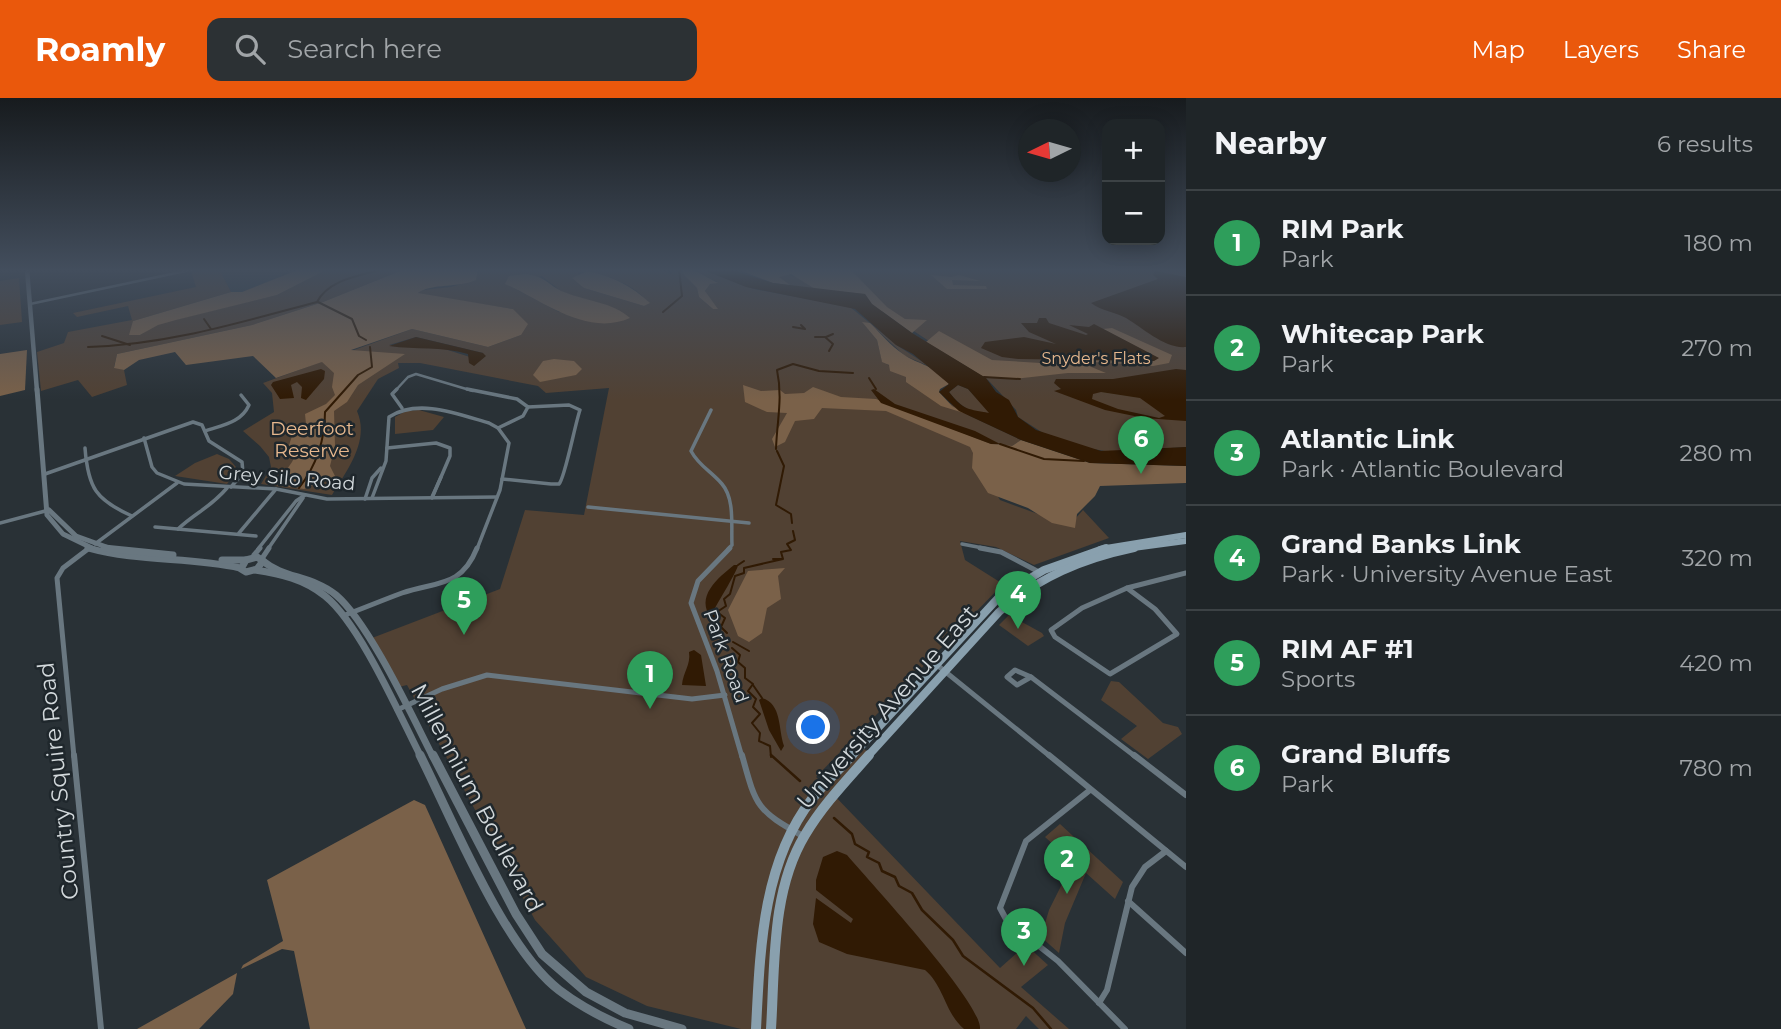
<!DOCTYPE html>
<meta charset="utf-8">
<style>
body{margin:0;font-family:Montserrat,sans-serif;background:#2c3134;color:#f1f3f6}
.controls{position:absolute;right:21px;top:21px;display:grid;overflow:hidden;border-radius:14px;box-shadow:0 4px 18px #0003}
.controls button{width:63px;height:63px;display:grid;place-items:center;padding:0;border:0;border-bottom:2px solid #3c4245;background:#1f2528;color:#f1f3f6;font:35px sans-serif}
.compass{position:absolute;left:1018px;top:21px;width:63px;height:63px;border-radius:50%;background:#1f2528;box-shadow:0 4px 18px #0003;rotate:265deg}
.you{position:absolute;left:814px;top:630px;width:24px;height:24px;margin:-18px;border:5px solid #fff;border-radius:50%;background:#1a73e8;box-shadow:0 0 0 10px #1a73e833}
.badge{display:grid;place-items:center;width:46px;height:46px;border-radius:50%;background:#ea580c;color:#fff;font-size:23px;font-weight:700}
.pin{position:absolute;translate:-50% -58px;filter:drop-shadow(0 2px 4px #0008)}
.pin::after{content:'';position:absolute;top:37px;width:24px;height:21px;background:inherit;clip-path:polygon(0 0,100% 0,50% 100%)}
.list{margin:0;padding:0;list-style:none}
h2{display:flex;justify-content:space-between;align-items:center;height:91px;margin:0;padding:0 28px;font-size:30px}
h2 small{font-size:23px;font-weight:400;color:#a1a5a8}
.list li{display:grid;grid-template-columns:46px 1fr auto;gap:21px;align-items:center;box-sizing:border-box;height:105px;padding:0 28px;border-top:2px solid #3c4245}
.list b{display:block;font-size:26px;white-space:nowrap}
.list p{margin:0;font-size:23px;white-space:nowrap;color:#a1a5a8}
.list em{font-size:23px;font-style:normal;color:#a1a5a8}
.icon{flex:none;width:38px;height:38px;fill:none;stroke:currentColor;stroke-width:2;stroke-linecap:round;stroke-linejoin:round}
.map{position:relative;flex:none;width:1186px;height:931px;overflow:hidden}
header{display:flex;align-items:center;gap:42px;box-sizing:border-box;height:98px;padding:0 35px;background:#ea580c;color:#fff}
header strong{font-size:33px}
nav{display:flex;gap:38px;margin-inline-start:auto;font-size:24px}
.search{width:490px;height:63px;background:#2c3134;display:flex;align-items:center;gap:18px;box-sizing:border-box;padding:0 24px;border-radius:14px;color:#a1a5a8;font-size:26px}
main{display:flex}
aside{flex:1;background:#1f2528}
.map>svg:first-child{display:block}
.built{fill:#2c3b44}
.green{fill:#514133;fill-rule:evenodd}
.forest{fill:#7a6149}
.water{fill:#301a04;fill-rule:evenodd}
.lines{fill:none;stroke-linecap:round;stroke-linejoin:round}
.stream-far1{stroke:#301a04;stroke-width:2}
.stream{stroke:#301a04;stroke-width:2.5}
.minor-far3{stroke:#697780;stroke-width:2.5}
.minor-far2{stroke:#697780;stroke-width:3.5}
.minor-far1{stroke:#697780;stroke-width:5}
.minor{stroke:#697780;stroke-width:6}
.tertiary-far3{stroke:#697780;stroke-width:4.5}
.tertiary-far2{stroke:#697780;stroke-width:5}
.tertiary-far1{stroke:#697780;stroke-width:7}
.tertiary{stroke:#697780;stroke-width:9}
.secondary-far2{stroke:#89a0ae;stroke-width:6}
.secondary-far1{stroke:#89a0ae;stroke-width:8}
.secondary{stroke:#89a0ae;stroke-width:10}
.labels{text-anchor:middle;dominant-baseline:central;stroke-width:5;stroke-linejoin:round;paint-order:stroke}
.far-park-label{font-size:16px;fill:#e7b88e;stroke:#1f272c}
.park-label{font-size:19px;fill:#e7b88e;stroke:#1f272c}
.street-label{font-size:19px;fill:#d2d8db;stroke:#1f272c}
.near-street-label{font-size:23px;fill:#d2d8db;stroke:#1f272c}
</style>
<header>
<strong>Roamly</strong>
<div class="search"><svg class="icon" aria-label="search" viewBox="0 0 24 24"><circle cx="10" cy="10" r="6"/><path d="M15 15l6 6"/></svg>Search here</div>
<nav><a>Map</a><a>Layers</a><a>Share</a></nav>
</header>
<main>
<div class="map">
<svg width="1186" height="931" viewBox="0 0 1186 931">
<rect width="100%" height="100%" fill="#293136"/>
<path class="built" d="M219 171H278L282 177 277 183 242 194H231Z"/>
<g class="green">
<path d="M199 171H219L231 194 133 223 140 237 158 226 277 197 328 171H405L323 204 252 227 117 256 114 269 124 272 127 287 92 299 78 282 41 293 37 254 64 245 68 234 132 222 128 208 77 219 73 215 196 189 191 173Z"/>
<path d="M478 171H657L671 176 673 171H684L682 175 697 190 699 199 713 211 717 210 705 194 708 187 717 184 692 171H701L754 191 850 209 898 248 929 268 905 258 877 232 863 225 877 242 882 263 970 318 1021 342 981 369 1000 402 1038 416 1075 421 1083 412 1109 440 1034 467 996 449 960 443 965 462 1003 486 816 679 828 690 864 651 868 654 831 694 1000 870 1026 847 1048 867 1021 889 1069 931H1039L1026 918 1016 931H741L647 908 586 879 535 822 407 587 399 589 372 540 500 491 525 412 584 417 609 290 546 295 538 288 420 265H398L399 270 378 281 357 313C370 343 347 372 332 397L261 386 271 369 269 359 260 348 243 333 274 314 272 295 263 285 412 231 488 249 521 237 513 211 418 196 419 193C444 188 458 193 478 175ZM587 173C611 178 634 187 649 205L644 208 584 190 578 175ZM542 178 562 194 596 205 559 214 506 186ZM416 239 483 255 470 259 435 248 389 247Z"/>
<path d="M838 171H1186V349L1111 354 1087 350 1043 335 1018 319 1016 312 988 282 888 216 834 195 780 186 778 179 784 176 796 179Z"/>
<path d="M19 180 22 224 0 227V183Z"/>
<path d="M958 287 968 291 990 315C970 316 960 308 949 294Z"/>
<path d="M419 312 444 319 433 332 395 336V319L406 313Z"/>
<path d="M217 356 229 361 236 369 235 376 227 386 175 378 195 365Z"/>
<path d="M1009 517 1042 535 1044 538 1028 548 999 527Z"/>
<path d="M1111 583 1119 584 1163 625 1178 629 1182 636 1148 661 1121 641 1137 628 1101 602Z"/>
<path d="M1060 726 1123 784 1115 801 1086 775 1065 825 1059 855 1041 839 1049 812 1073 764 1045 739Z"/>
</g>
<g class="forest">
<path d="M300 171H328L277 197 176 222 158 227 140 237H129L133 223 231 194H242Z"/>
<path d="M405 171H478L476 182C459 190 431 185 418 195L513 211 528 226 521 237 488 249 412 231 351 252 405 256 358 287 347 304 334 313 335 348 330 368 335 378 304 391 276 387 292 364 294 360 288 350 293 335 306 326 305 316 326 306 335 297 332 289 334 275 322 264 276 280 253 258 186 267 175 254 139 262 124 272 114 270 117 256 252 227 323 204Z"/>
<path d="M684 171H692L718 185 710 186 705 193 718 211H713L699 199 697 190 682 175Z"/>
<path d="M736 171H850L887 209 905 221 927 222 912 235 872 206 865 196 815 191 791 176 779 179 790 187 773 185Z"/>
<path d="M587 173C612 178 632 188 650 205L644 208 584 190 572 180Z"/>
<path d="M525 176C548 179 547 187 564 194 585 203 613 204 630 220 587 239 543 203 505 186L509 178Z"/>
<path d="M959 177 980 183 952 182 953 187 986 188 987 191H947L931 177 951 179Z"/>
<path d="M862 224 870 225C881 236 890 247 903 256 918 267 937 267 949 286L940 291 939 294 952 308 964 315 941 308 906 284V279L890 273 889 267 882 264 877 242Z"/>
<path d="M1112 230 1172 257 1169 265 1153 268 1078 263 1158 260 1103 231Z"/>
<path d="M939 233 992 262 1089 268 1106 275H1068L1013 281 984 279 926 244Z"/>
<path d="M27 252 25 292 0 298V256Z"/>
<path d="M554 261 574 263 582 271 576 277 540 284 533 277 543 263Z"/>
<path d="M743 287 761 293 780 292 785 296 804 295 813 289 841 299 876 301 991 346 1012 348 1021 342 1090 365 1186 368V385L1100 388 1095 398 1077 416 1075 430 1052 425 1028 410 988 395 972 370 973 355 970 349 886 313 822 310 814 321 795 323 785 344 775 349 772 341 787 315 767 314 745 304Z"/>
<path d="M785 470 778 478 781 501 767 510 762 535 749 544 738 538 728 512 748 473Z"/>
<path d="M414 702 425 707 526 931H310L294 853 282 851 241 871 243 867 283 843 267 782Z"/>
<path d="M237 875 233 896 199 931H137Z"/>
</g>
<g class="water">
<path d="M701 171H728L773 185 865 196 872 206 912 235 986 280 996 294 1009 302 1018 319 1036 332 1101 353 1186 349V368L1090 365 1021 342 959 313 939 294 949 286 913 256 896 247 855 211 746 189ZM958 287 968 291 989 315C969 311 964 313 949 294Z"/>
<path d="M1155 173 1186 179V249C1165 251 1143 230 1126 220 1115 214 1102 213 1091 205L1158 181 1153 177Z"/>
<path d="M1039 220H1046L1049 225 1086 237 1088 236 1069 227 1089 229 1094 226 1159 260 1154 263 1019 261 1002 259 981 250 985 244 1024 239 1056 246 1029 234 1021 225H1037Z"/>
<path d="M416 239 483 255 486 258 474 268 469 265 468 256C441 248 416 252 389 248Z"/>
<path d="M321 271 325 273 324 281 306 302 301 300 302 289 297 284 291 287 294 300 280 301 271 287 273 284Z"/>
<path d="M1176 271 1186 272V323L1144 320 1105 312 1054 293 1061 291 1054 285 1056 281H1020H1113ZM1101 294 1140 300 1165 318 1159 320 1118 311 1092 301 1093 296Z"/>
<path d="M874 291 895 306 975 333 1000 346H991L881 305 871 292Z"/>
<path d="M734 467H738C738 472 718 504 714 512L717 521H712C694 499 718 480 734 467Z"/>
<path d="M694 552 701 557 706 588 682 587C683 574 691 567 689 554Z"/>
<path d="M762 600C782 606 778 630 784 648L781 653 769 632 759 602Z"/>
<path d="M837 753 847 757C869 783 983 906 980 931H964C945 915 944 888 925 872L847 856 819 844 813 826 816 800 851 825 853 821 816 792V782L823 759Z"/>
</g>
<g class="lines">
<g class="stream-far1">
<path d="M318 204 352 221 359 238 366 242"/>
<path d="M663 214 682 198 679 171"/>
<path d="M204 221 211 231"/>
<path d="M793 229 805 231 801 227"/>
<path d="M102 238 130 247"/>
<path d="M815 239H825L833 246 829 253"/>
<path d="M826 239 833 236"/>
<path d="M88 249C167 247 241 224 317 204 329 181 360 178 383 171"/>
<path d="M984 279 1020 281"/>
<path d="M869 280 876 291"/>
<path d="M1000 346 1044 361 1084 363"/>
<path d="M776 351C777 322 783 300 777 272L793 266 819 273 853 275"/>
<path d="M777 353 784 368 776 407 791 416 792 425"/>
<path d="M299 390C316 368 325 341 325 314L358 277 372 269 370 249"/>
<path d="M773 461H782"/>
<path d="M738 467 744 463"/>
<path d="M727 535 721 529 725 520 717 514 726 508 724 501 730 496 735 478 744 475V470L783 461 781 454 791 452 787 446 795 442 793 433"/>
<path d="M733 544 749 553"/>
<path d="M732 550 740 557 738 564 745 570V580L753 586 748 593 756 601 753 609 760 616 752 625 760 635 759 643 770 648 771 659"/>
<path d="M753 587 762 600"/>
</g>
<g class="stream">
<path d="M771 657 800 683"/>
<path d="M834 720 852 736 855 746 869 754 867 759 879 765 882 773 895 779 899 788 912 795 922 812 953 842 963 858 1033 910 1051 931"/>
</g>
<g class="minor-far3">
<path d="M30 206 195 171"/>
<path d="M395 293 408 279 416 276 473 293"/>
</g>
<g class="minor-far2">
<path d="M397 291 392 296 402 310"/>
<path d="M467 291 517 301 528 309"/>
<path d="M711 312 691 353C699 368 711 373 722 386 735 401 731 428 732 447L728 451"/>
<path d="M498 330 523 318 528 309"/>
<path d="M205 333C222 327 241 325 249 307L241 297"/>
<path d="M144 340 152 369 157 375 184 386 276 391 327 401 497 399"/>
<path d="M85 350C88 390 96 402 132 418"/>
<path d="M387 350 436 345 450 350V358L432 400"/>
<path d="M45 376 193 324 202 327 209 343 242 364 243 375 231 389"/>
<path d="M502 381 551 386H559C565 380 575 326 580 312L569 307 528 309"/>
<path d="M432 399 441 379"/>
<path d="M372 400 386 363 389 319C418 300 458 316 489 325L498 330 509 345 500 392 477 451"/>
<path d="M365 401 372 380 381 370"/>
<path d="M588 409 749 425"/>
<path d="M0 425 49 412"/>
<path d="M155 429 256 438"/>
<path d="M178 431C196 414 210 410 227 390"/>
<path d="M239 435 276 391"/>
<path d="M95 446 177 385"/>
<path d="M962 446 988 451"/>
<path d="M258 451 296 403 305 397"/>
<path d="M268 451 303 400"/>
</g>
<g class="minor-far1">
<path d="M730 450 698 483 691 505 717 573 742 659"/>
<path d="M980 450 1001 454 1039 474"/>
<path d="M254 457 260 450"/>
<path d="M261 462 269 450"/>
<path d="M1127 490 1155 511 1177 536 1110 576 1055 539 1051 532 1082 510Z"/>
<path d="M1127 490 1186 475"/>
<path d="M345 517C364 510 383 502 402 495 437 483 461 490 477 450"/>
<path d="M937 567 1051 659"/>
<path d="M1015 572 1031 579 1017 587 1007 579Z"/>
<path d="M1031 579 1136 659"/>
<path d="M397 612 442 591 487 577 692 601 725 597"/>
<path d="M74 659 57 480 63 470 88 451"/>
</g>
<g class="minor">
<path d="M74 657 101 931"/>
<path d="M742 657C756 708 756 712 803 738"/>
<path d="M1049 657 1186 769"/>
<path d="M1134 657 1186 697"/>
<path d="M1090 692 1026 743 1000 810 1007 823 1058 863 1125 931"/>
<path d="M1128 803 1186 855"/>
<path d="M1099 905 1107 892 1132 789 1145 769 1166 753"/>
</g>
<path class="tertiary-far3" d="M27 171 37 293"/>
<g class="tertiary-far2">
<path d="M37 291 47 417 63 436 94 451"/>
<path d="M49 412 76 438 112 451"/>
</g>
<g class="tertiary-far1">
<path d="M88 450C138 464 190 459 240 470"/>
<path d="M104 450 173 457"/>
<path d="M257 459 263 463 257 471 246 474 241 471 246 462Z"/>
<path d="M222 462H246"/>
<path d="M263 463C283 480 313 478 336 497 369 525 412 618 433 659"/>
<path d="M255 472C281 476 304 481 325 498 360 526 399 616 421 659"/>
</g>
<g class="tertiary">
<path d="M420 657C452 721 504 850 559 892 580 908 605 921 629 931"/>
<path d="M433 657 516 816 542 856 586 894 625 915 682 931"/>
</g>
<g class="secondary-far2">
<path d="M1100 451 1186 437"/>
<path d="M1126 451 1186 443"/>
</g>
<g class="secondary-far1">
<path d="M851 659 1001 497 1044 472 1106 450"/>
<path d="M867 659 999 514C1039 479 1082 461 1134 450"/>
</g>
<g class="secondary">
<path d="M756 931C760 853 762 765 812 701 824 685 839 672 852 657"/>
<path d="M771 931C775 868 771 793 805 737 822 708 846 683 869 657"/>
</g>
</g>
<linearGradient id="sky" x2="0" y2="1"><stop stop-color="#171b1e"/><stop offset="0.57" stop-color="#434e5d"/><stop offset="1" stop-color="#434e5d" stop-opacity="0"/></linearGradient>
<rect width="1186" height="302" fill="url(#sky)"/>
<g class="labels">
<g class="far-park-label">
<text x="1096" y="260">Snyder's Flats</text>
</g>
<g class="park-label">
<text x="312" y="330">Deerfoot<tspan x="312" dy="22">Reserve</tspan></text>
</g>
<g class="street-label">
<text transform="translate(287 380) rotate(5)">Grey Silo Road</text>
<text transform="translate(726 558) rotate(70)">Park Road</text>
</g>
<g class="near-street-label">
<text transform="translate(887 609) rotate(-49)">University Avenue East</text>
<text transform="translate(58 683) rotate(-96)">Country Squire Road</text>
<text transform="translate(477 700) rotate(62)">Millennium Boulevard</text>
</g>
</g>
</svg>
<div class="controls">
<button>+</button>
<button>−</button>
</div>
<svg class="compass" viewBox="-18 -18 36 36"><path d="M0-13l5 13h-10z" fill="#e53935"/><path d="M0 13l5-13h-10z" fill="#a1a5a8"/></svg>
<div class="you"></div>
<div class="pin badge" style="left:650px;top:611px;background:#2e9e5b">1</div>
<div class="pin badge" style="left:1067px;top:796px;background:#2e9e5b">2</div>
<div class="pin badge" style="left:1024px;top:868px;background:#2e9e5b">3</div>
<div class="pin badge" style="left:1018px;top:531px;background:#2e9e5b">4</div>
<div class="pin badge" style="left:464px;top:537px;background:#2e9e5b">5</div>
<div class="pin badge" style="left:1141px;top:376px;background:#2e9e5b">6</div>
</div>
<aside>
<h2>Nearby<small>6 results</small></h2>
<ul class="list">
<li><span class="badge" style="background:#2e9e5b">1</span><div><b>RIM Park</b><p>Park</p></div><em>180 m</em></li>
<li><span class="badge" style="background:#2e9e5b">2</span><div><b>Whitecap Park</b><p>Park</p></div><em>270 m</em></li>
<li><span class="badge" style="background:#2e9e5b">3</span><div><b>Atlantic Link</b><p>Park · Atlantic Boulevard</p></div><em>280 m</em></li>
<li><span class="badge" style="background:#2e9e5b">4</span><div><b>Grand Banks Link</b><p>Park · University Avenue East</p></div><em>320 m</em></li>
<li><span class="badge" style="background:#2e9e5b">5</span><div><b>RIM AF #1</b><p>Sports</p></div><em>420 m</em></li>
<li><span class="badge" style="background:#2e9e5b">6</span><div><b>Grand Bluffs</b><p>Park</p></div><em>780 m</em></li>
</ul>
</aside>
</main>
